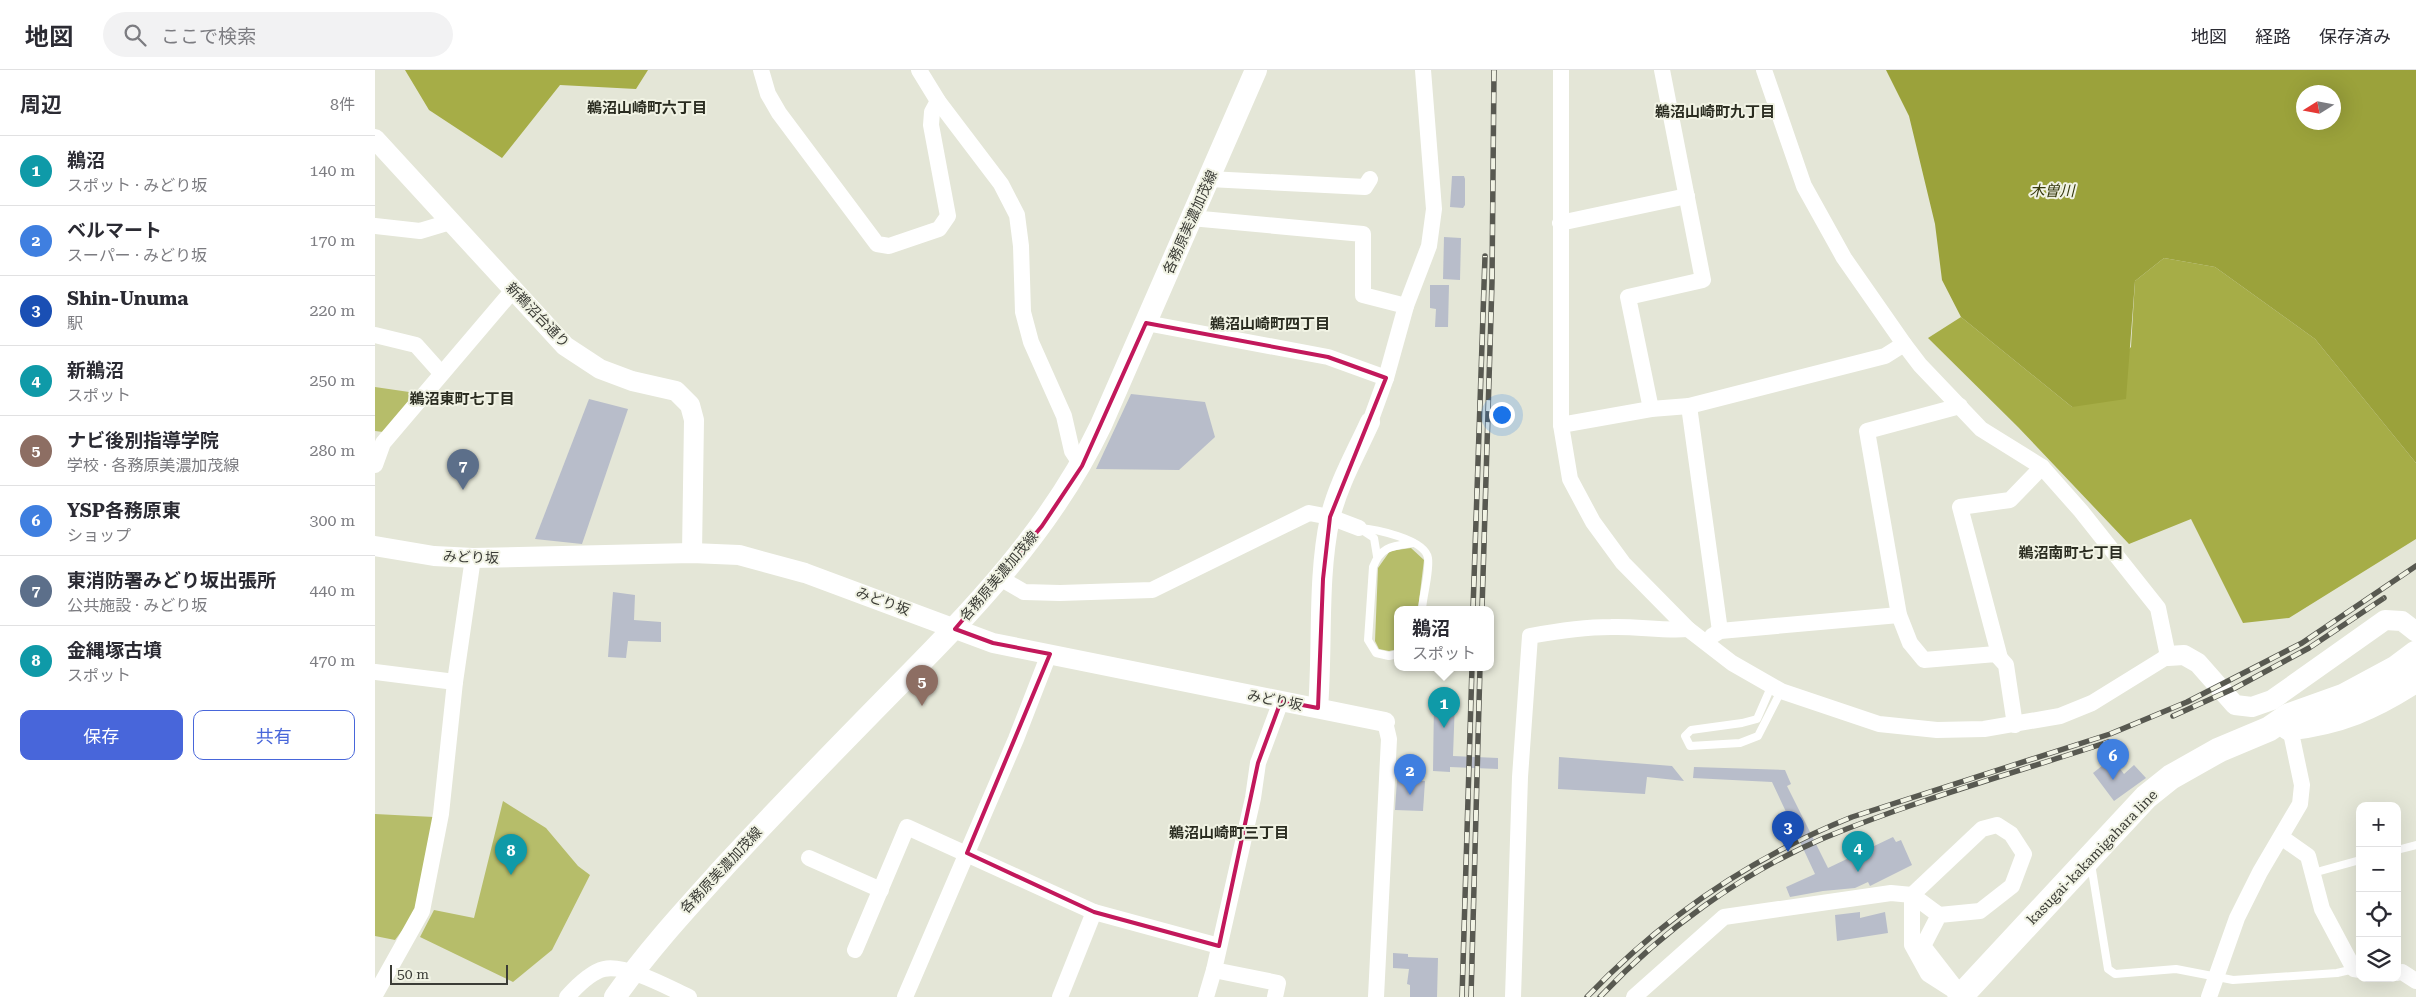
<!DOCTYPE html>
<html lang="ja">
<meta charset="utf-8">
<style>
body{margin:0;font-family:"Roboto Serif","Noto Sans JP",serif;background:#f2f2f3;color:#2b2b33}
.controls{position:absolute;right:15px;bottom:15px;display:grid;overflow:hidden;border-radius:10px;box-shadow:0 5px 20px #0002}
.controls button{width:45px;height:45px;display:grid;place-items:center;padding:0;border:0;border-bottom:1px solid #e1e1e2;background:#fff;color:#2b2b33;font:25px sans-serif}
.compass{position:absolute;left:1921px;top:15px;width:45px;height:45px;border-radius:50%;background:#fff;box-shadow:0 5px 20px #0002;rotate:259deg}
.scale{position:absolute;left:15px;bottom:12px;width:118px;box-sizing:border-box;padding-left:5px;border:2px solid #3b3c36;border-top:0;font-size:14px;line-height:18px;white-space:nowrap;color:#3b3c36;-webkit-text-stroke:4px #f1f3e4;paint-order:stroke}
.you{position:absolute;left:1126px;top:344px;width:18px;height:18px;margin:-12px;border:4px solid #fff;border-radius:50%;background:#1a73e8;box-shadow:0 0 0 8px #1a73e833}
.badge{display:grid;place-items:center;width:32px;height:32px;border-radius:50%;background:#4866da;color:#fff;font-size:16px;font-weight:700}
.pin{position:absolute;translate:-50% -41px;filter:drop-shadow(0 1px 2px #0008)}
.pin::after{content:'';position:absolute;top:26px;width:18px;height:15px;background:inherit;clip-path:polygon(0 0,100% 0,50% 100%)}
.popup{position:absolute;left:1019px;top:536px;width:100px;height:65px;box-sizing:border-box;display:grid;place-content:center;border-radius:10px;background:#fff;filter:drop-shadow(0 1px 4px #0005);font-size:16px;white-space:nowrap;color:#7c7c81}
.popup b{font-size:19px;color:#2b2b33}
.popup::after{content:'';position:absolute;left:50%;top:100%;margin-left:-10px;border:10px solid transparent;border-top-color:#fff}
.list{margin:0;padding:0;list-style:none}
h2{display:flex;justify-content:space-between;align-items:center;height:65px;margin:0;padding:0 20px;font-size:21px}
h2 small{font-size:16px;font-weight:400;color:#7c7c81}
.list li{display:grid;grid-template-columns:32px 1fr auto;gap:15px;align-items:center;box-sizing:border-box;height:70px;padding:0 20px;border-top:1px solid #e1e1e2}
.list b{display:block;font-size:19px;white-space:nowrap}
.list p{margin:0;font-size:16px;white-space:nowrap;color:#7c7c81}
.list em{font-size:16px;font-style:normal;color:#7c7c81}
.actions{display:flex;gap:10px;padding:15px 20px}
.actions a{flex:1;padding:11px 0;border:1px solid #4866da;border-radius:10px;text-align:center;font-size:18px;color:#4866da}
.actions .main{background:#4866da;color:#fff}
.icon{flex:none;width:28px;height:28px;fill:none;stroke:currentColor;stroke-width:2;stroke-linecap:round;stroke-linejoin:round}
.map{position:relative;flex:none;width:2041px;height:927px;overflow:hidden}
header{display:flex;align-items:center;gap:30px;box-sizing:border-box;height:70px;padding:0 25px;background:#fff;border-bottom:1px solid #e1e1e2}
header strong{font-size:24px}
nav{display:flex;gap:28px;margin-inline-start:auto;font-size:18px}
.search{width:350px;height:45px;background:#f2f2f3;display:flex;align-items:center;gap:12px;box-sizing:border-box;padding:0 18px;border-radius:28px;color:#7c7c81;font-size:19px}
main{display:flex}
aside{flex:1;background:#fff}
.map>svg:first-child{display:block}
.green{fill:#b6bd6a}
.forest{fill:#a6ad47}
.water{fill:#9ba23b;fill-rule:evenodd}
.building{fill:#b8bdca}
.lines{fill:none;stroke-linecap:round;stroke-linejoin:round}
.service{stroke:#fff;stroke-width:8}
.minor{stroke:#fff;stroke-width:16}
.tertiary{stroke:#fff;stroke-width:20}
.secondary{stroke:#fff;stroke-width:22}
.primary{stroke:#fff;stroke-width:25}
.rail-casing{stroke:#585951;stroke-width:5.5}
.rail{stroke:#f1f3e4;stroke-width:4;stroke-dasharray:11;stroke-linecap:butt}
.marked{fill:none;stroke:#c2185b;stroke-width:4;stroke-linejoin:round}
.labels{text-anchor:middle;dominant-baseline:central;stroke-width:4;stroke-linejoin:round;paint-order:stroke}
.street-label{font-size:14px;fill:#3b3c36;stroke:#f1f3e4}
.neighbourhood-label{font-size:15px;font-weight:bold;fill:#2a2c20;stroke:#f1f3e4}
.water-label{font-size:15px;font-style:italic;fill:#373a0f;stroke:#f1f3e4}
</style>
<header>
<strong>地図</strong>
<div class="search"><svg class="icon" aria-label="search" viewBox="0 0 24 24"><circle cx="10" cy="10" r="6"/><path d="M15 15l6 6"/></svg>ここで検索</div>
<nav><a>地図</a><a>経路</a><a>保存済み</a></nav>
</header>
<main>
<aside>
<h2>周辺<small>8件</small></h2>
<ul class="list">
<li><span class="badge" style="background:#0f9aa8">1</span><div><b>鵜沼</b><p>スポット · みどり坂</p></div><em>140 m</em></li>
<li><span class="badge" style="background:#3f7fe0">2</span><div><b>ベルマート</b><p>スーパー · みどり坂</p></div><em>170 m</em></li>
<li><span class="badge" style="background:#1a4fb4">3</span><div><b>Shin-Unuma</b><p>駅</p></div><em>220 m</em></li>
<li><span class="badge" style="background:#0f9aa8">4</span><div><b>新鵜沼</b><p>スポット</p></div><em>250 m</em></li>
<li><span class="badge" style="background:#8d6e63">5</span><div><b>ナビ後別指導学院</b><p>学校 · 各務原美濃加茂線</p></div><em>280 m</em></li>
<li><span class="badge" style="background:#3f7fe0">6</span><div><b>YSP各務原東</b><p>ショップ</p></div><em>300 m</em></li>
<li><span class="badge" style="background:#5c6f8a">7</span><div><b>東消防署みどり坂出張所</b><p>公共施設 · みどり坂</p></div><em>440 m</em></li>
<li><span class="badge" style="background:#0f9aa8">8</span><div><b>金縄塚古墳</b><p>スポット</p></div><em>470 m</em></li>
</ul>
<div class="actions"><a class="main">保存</a><a>共有</a></div>
</aside>
<div class="map">
<svg width="2041" height="927" viewBox="0 0 2041 927">
<rect width="100%" height="100%" fill="#e4e6d7"/>
<g class="green">
<path d="M0 317 41 323 8 362 0 361Z"/>
<path d="M1036 478 1049 490 1043 539H1023V579L1014 581 1004 579 1000 571 1003 498 1015 481Z"/>
<path d="M128 731 171 758 203 796 215 805 177 880 138 912 45 867 59 840 99 848Z"/>
<path d="M0 744 59 747 41 842 20 870 0 866Z"/>
</g>
<g class="forest">
<path d="M30 0H273L261 19 185 15 127 88 54 40Z"/>
<path d="M1789 188 1840 197 1940 269 2041 393V469L1914 548 1868 553 1816 449 1754 474 1643 357 1553 268 1586 247 1697 337 1756 277 1760 211Z"/>
</g>
<path class="water" d="M1511 0H2041V393L1940 269 1840 197 1789 188 1760 211 1751 329 1697 337 1586 247 1567 210 1560 154 1534 46ZM1928 22H1958V52H1928Z"/>
<g class="building">
<path d="M1077 106H1089L1090 109V135L1088 138 1075 137Z"/>
<path d="M1069 167 1086 168 1085 210 1068 209Z"/>
<path d="M1055 215H1074L1073 257H1060L1061 239 1055 238Z"/>
<path d="M756 324 830 332 840 367 804 400 721 399Z"/>
<path d="M214 329 253 339 207 474 160 469Z"/>
<path d="M238 522 260 525 259 550 286 552V572L253 571 251 588 233 587Z"/>
<path d="M1059 631H1080L1078 686 1123 688V699L1075 697V702L1058 701Z"/>
<path d="M1184 687 1297 696 1309 711 1272 707 1270 724 1183 719Z"/>
<path d="M1737 688 1749 704 1759 695 1771 708 1739 731 1718 703Z"/>
<path d="M1319 697 1410 700 1416 714 1412 716 1453 798 1518 767 1521 772 1526 770 1537 795 1495 816 1493 812 1480 818 1448 821 1415 827 1411 817 1440 804 1397 712 1318 708Z"/>
<path d="M1022 709 1050 711 1048 741 1020 740Z"/>
<path d="M1485 842V848L1510 842 1513 863 1462 871 1460 845Z"/>
<path d="M1018 883 1033 884V887L1063 888 1062 927H1035V915L1032 914 1034 899 1018 898Z"/>
</g>
<g class="lines">
<g class="service">
<path d="M984 458C1000 459 1050 469 1053 488 1055 501 1048 525 1047 539"/>
<path d="M984 458 999 468 1002 486"/>
<path d="M1023 584 1014 586 1001 583 993 570 998 497C1006 476 1018 476 1038 473"/>
<path d="M1396 617 1382 649 1367 653 1316 660 1310 666 1315 676 1365 673 1383 666 1406 621"/>
<path d="M2022 780 2041 775"/>
<path d="M1716 794 1733 899 1740 904 1801 899 1858 910 1962 903 1979 899"/>
<path d="M1938 803 1985 790"/>
</g>
<g class="minor">
<path d="M386 0 393 24 404 43 502 174 514 176 564 159 573 146 556 55 557 42 563 31"/>
<path d="M544 0 563 31 626 114 642 145 646 176 648 242 656 272 689 346 697 381 707 396"/>
<path d="M1186 0V355L1195 409 1218 452 1248 493 1313 559 1357 593 1406 621 1504 654 1562 660 1609 659 1685 646 1717 633 1793 586 1783 538 1706 441 1667 397 1606 359 1545 295 1529 274 1469 188 1429 116 1389 0"/>
<path d="M834 109 990 117 995 109"/>
<path d="M816 148 988 164V225L1031 236"/>
<path d="M1185 153 1312 126"/>
<path d="M0 156 45 161 75 152"/>
<path d="M771 253 953 287 1011 308"/>
<path d="M0 265 41 275 66 303"/>
<path d="M1585 336 1492 361 1524 545 1535 573 1549 590 1621 584 1631 595 1640 655"/>
<path d="M1276 339 1253 227 1328 210 1287 0"/>
<path d="M995 352 1011 308 1031 236 1054 176 1059 139 1048 0"/>
<path d="M1186 355 1276 339 1314 336"/>
<path d="M0 395 8 373 139 219"/>
<path d="M625 508 649 522 685 523 777 520 934 443 955 447 984 458"/>
<path d="M1345 561 1314 336 1510 286 1529 274"/>
<path d="M1337 566 1345 561 1524 545"/>
<path d="M1625 588 1585 437 1635 430 1667 397"/>
<path d="M0 602 80 612"/>
<path d="M1906 767 1933 786 1947 839 1979 899 1985 900"/>
<path d="M434 788 506 820"/>
<path d="M480 880 532 757 719 842 844 876"/>
<path d="M2022 903 2027 902 2041 911"/>
<path d="M0 925 47 841 66 744 80 612 98 488"/>
<path d="M1586 925 1548 876 1564 845 1605 841 1637 816 1649 784 1636 764 1622 755 1607 759 1537 825V875L1553 904 1589 927"/>
<path d="M192 927C201 917 216 902 229 899 251 894 294 918 314 927"/>
<path d="M530 927 641 669 674 584"/>
<path d="M685 927 719 842"/>
<path d="M831 927 839 900"/>
<path d="M900 927 903 913 839 900 878 728 883 693 906 631"/>
<path d="M1001 927 1014 669 1010 652"/>
<path d="M1138 927 1145 707 1155 566C1182 561 1209 557 1236 557 1262 556 1287 561 1313 559"/>
<path d="M1259 927 1349 847 1516 823 1537 825 1564 845"/>
<path d="M1834 927 1862 848 1885 802 1925 734 1927 715 1915 658"/>
</g>
<g class="tertiary">
<path d="M0 69 190 276 225 299 257 311 301 321 315 335 319 350 317 483"/>
<path d="M0 476 59 486 98 488 317 483 364 485 430 503 618 573 1010 652"/>
<path d="M1793 586 1809 585 1823 593 1860 635 1877 637 1897 630 2010 550 2027 551 2041 562"/>
<path d="M943 638C948 576 942 509 955 448 963 414 981 383 995 352"/>
</g>
<path class="secondary" d="M240 927C273 880 311 839 349 797 404 737 460 680 517 622 597 541 676 460 726 355L881 0"/>
<g class="primary">
<path d="M1914 658C1965 652 1998 638 2041 610"/>
<path d="M1585 927 1771 727 1796 707 1844 680 1894 659 1913 646 1969 626 2021 598 2041 583"/>
</g>
<g class="rail-casing">
<g id="rail">
<path d="M1098 539 1110 186"/>
<path d="M1107 539 1117 212 1119 0"/>
<path d="M1798 646 1860 618 1934 578 2009 528"/>
<path d="M1087 927 1097 597"/>
<path d="M1096 927 1105 597"/>
<path d="M1212 927C1287 848 1375 788 1477 747L1735 664 1812 632 1927 573 2041 496"/>
<path d="M1225 927C1287 861 1365 804 1449 768 1541 730 1639 703 1733 672"/>
</g>
</g>
<use href="#rail" class="rail"/>
</g>
<path class="marked" d="M771 253 953 287 1011 308 955 447 948 509 943 638 906 631 883 693 844 876 719 842 592 783 675 584 618 573 580 559 667 456 707 396Z"/>
<g class="labels">
<g class="street-label">
<text transform="translate(815 152) rotate(-66)">各務原美濃加茂線</text>
<text transform="translate(163 245) rotate(46)">新鵜沼台通り</text>
<text transform="translate(96 487) rotate(2)">みどり坂</text>
<text transform="translate(624 506) rotate(-50)">各務原美濃加茂線</text>
<text transform="translate(508 531) rotate(20)">みどり坂</text>
<text transform="translate(900 630) rotate(11)">みどり坂</text>
<text transform="translate(1717 787) rotate(-46)">kasugai-kakamigahara line</text>
<text transform="translate(346 800) rotate(-47)">各務原美濃加茂線</text>
</g>
<g class="neighbourhood-label">
<text x="272" y="38">鵜沼山崎町六丁目</text>
<text x="1340" y="42">鵜沼山崎町九丁目</text>
<text x="895" y="254">鵜沼山崎町四丁目</text>
<text x="87" y="329">鵜沼東町七丁目</text>
<text x="1696" y="483">鵜沼南町七丁目</text>
<text x="854" y="763">鵜沼山崎町三丁目</text>
</g>
<g class="water-label">
<text x="1677" y="121">木曽川</text>
</g>
</g>
</svg>
<div class="controls">
<button>+</button>
<button>−</button>
<button><svg class="icon" aria-label="locate" viewBox="0 0 24 24"><circle cx="12" cy="12" r="6"/><path d="M12 2v4M12 18v4M2 12h4M18 12h4"/></svg></button>
<button><svg class="icon" aria-label="layers" viewBox="0 0 24 24"><path d="M12 4l9 5-9 5-9-5zM3 14l9 5 9-5"/></svg></button>
</div>
<svg class="compass" viewBox="-18 -18 36 36"><path d="M0-13l5 13h-10z" fill="#e53935"/><path d="M0 13l5-13h-10z" fill="#7c7c81"/></svg>
<div class="scale">50 m</div>
<div class="you"></div>
<div class="pin badge" style="left:1069px;top:658px;background:#0f9aa8">1</div>
<div class="popup"><b>鵜沼</b>スポット</div>
<div class="pin badge" style="left:1035px;top:725px;background:#3f7fe0">2</div>
<div class="pin badge" style="left:1413px;top:782px;background:#1a4fb4">3</div>
<div class="pin badge" style="left:1483px;top:802px;background:#0f9aa8">4</div>
<div class="pin badge" style="left:547px;top:636px;background:#8d6e63">5</div>
<div class="pin badge" style="left:1738px;top:710px;background:#3f7fe0">6</div>
<div class="pin badge" style="left:88px;top:420px;background:#5c6f8a">7</div>
<div class="pin badge" style="left:136px;top:805px;background:#0f9aa8">8</div>
</div>
</main>
